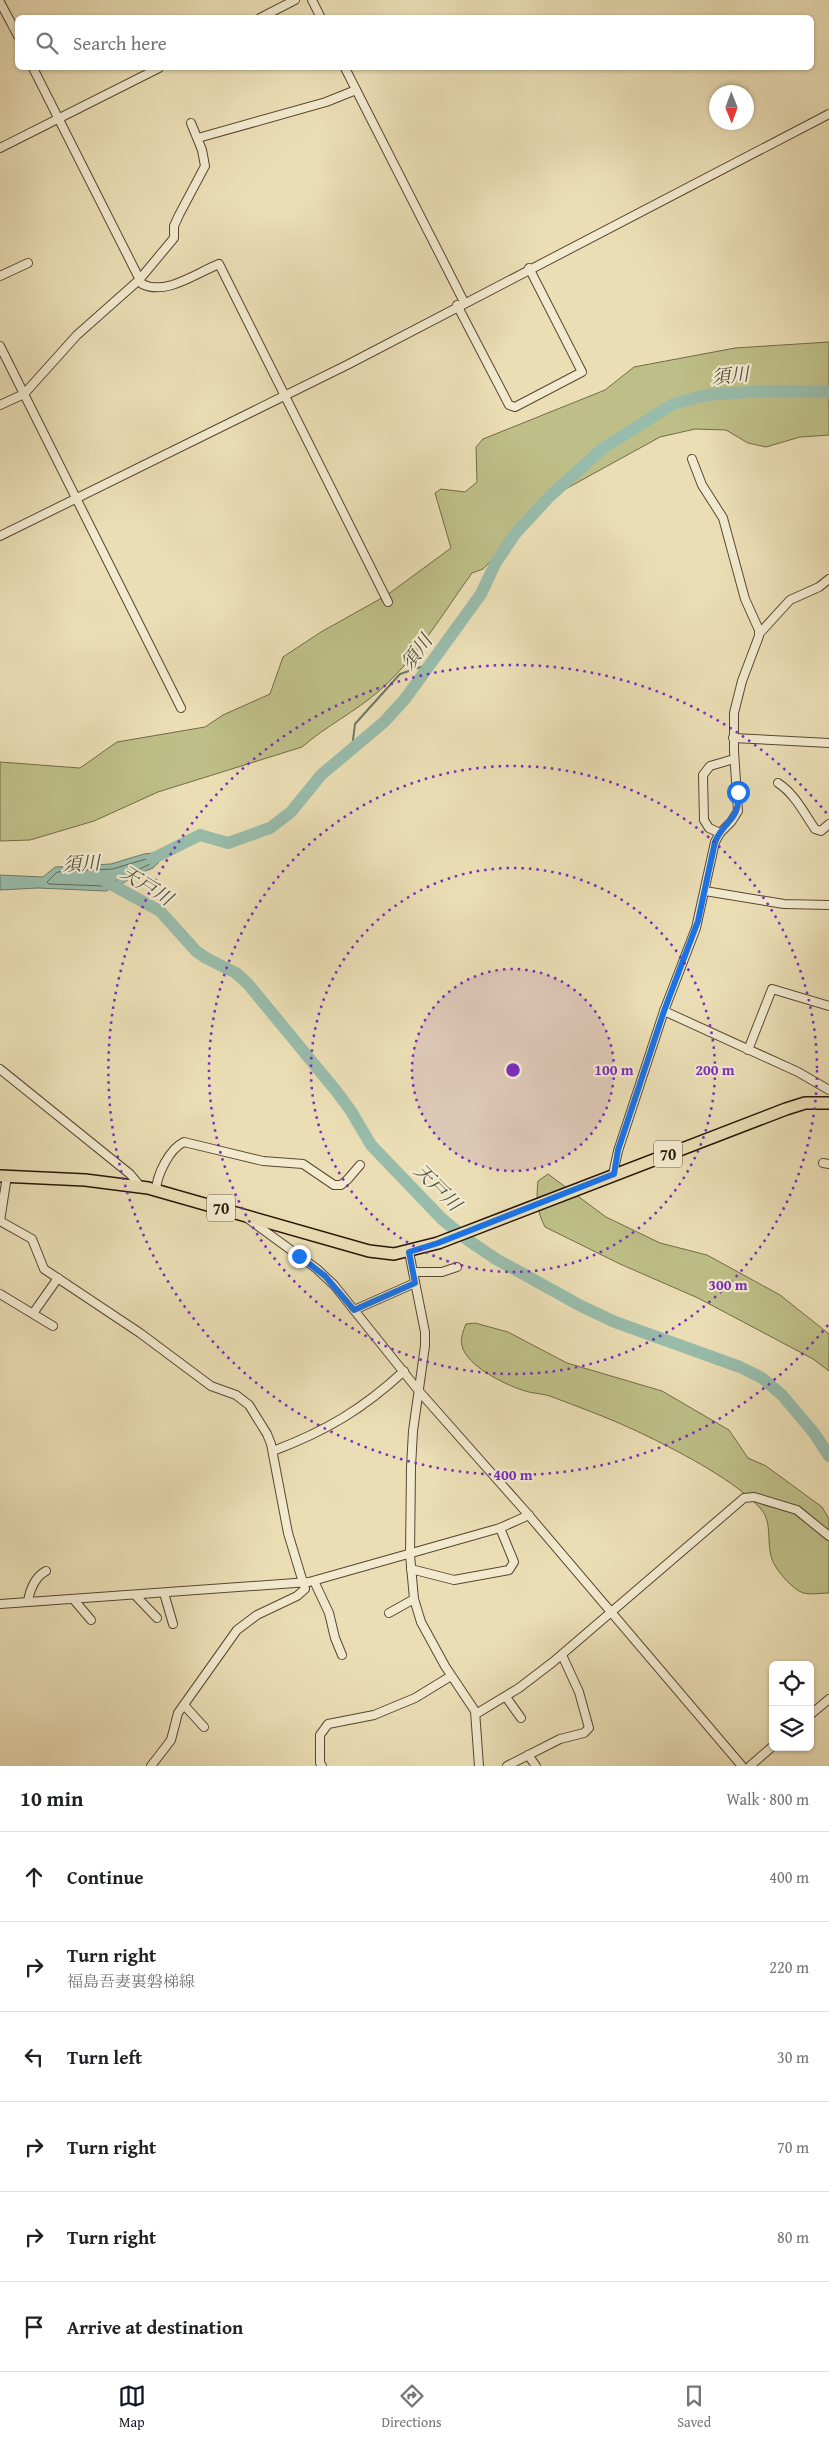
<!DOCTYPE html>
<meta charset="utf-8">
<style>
body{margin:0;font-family:"Gentium Book Plus","Noto Serif JP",serif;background:#f6f6f6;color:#202124}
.controls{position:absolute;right:15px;bottom:15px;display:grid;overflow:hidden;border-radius:8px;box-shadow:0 1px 4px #0004}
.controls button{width:45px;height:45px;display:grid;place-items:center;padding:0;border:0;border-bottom:1px solid #e0e0e0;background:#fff;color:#202124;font:25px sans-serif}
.compass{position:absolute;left:709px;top:85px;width:45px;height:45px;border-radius:50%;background:#fff;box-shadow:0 1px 4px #0004;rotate:179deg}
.stop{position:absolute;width:15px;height:15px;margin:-11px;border:4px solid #1a73e8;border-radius:50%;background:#fff}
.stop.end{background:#1a73e8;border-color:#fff;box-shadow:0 1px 5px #0008}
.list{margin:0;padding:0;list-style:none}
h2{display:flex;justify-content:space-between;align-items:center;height:65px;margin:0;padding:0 20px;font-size:21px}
h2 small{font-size:16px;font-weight:400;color:#757577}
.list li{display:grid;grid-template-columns:32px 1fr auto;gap:15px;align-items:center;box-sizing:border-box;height:90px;padding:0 20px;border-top:1px solid #e0e0e0}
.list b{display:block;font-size:19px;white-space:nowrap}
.list p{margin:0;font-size:16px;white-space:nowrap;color:#757577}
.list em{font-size:16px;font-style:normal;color:#757577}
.icon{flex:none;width:28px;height:28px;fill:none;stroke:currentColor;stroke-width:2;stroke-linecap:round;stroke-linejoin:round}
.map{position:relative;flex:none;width:829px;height:1766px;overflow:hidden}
.search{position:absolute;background:#fff;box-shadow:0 1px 4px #0004;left:15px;right:15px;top:15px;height:55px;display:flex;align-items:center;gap:12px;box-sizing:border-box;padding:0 18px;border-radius:8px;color:#757577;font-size:19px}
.sheet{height:605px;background:#fff}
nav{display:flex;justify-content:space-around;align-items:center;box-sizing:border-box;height:70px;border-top:1px solid #e0e0e0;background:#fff;font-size:14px;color:#757577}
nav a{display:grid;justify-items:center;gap:2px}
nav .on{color:#111827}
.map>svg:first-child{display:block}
.green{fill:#bebf88;stroke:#726a47}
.water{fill:#98bcab;stroke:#6b7969}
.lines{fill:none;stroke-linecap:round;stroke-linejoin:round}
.shore{stroke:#606858;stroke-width:1}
.stream{stroke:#6b7969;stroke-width:2}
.river{stroke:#98bcab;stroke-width:12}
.street-casing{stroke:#584732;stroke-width:10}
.primary-casing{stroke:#271506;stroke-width:14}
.street{stroke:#f2eacf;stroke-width:8}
.primary{stroke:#ebdeb5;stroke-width:11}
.route{stroke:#1a73e8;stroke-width:6}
.ring{fill:none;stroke:#7b2cbf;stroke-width:2.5;stroke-dasharray:2.5 5}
.labels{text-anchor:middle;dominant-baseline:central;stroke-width:4.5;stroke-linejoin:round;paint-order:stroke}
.shield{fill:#f2eacf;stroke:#645542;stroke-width:1}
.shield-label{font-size:16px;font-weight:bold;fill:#271506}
.water-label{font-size:19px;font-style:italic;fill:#4f4f40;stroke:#f2eacf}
.centre{fill:#7b2cbf;stroke:#f2eacf;stroke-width:2.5}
.ring-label{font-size:15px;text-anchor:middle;font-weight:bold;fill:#7b2cbf;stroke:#f2eacf;stroke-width:4.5;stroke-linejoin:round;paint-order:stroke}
</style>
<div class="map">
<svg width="829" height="1766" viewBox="0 0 829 1766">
<rect width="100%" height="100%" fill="#ebdeb5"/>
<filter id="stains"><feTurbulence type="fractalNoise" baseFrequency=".004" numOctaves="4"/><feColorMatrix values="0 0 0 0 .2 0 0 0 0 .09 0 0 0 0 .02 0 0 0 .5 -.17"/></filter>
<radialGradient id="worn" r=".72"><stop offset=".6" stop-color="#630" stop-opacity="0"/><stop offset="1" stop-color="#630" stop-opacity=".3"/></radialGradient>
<g class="green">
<path d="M829 342V435L800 437 766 447 748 443 726 430 695 429 660 437 551 497 483 569 472 573C443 613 417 658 379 691 355 712 326 726 302 747L158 792 94 821 30 840 0 841V762L80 768 117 742 205 727 223 715 270 694 283 657 321 632 387 595 451 548 435 493 441 489 465 492 477 482 476 447 483 439 605 390 634 367 735 348Z"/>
<path d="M548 1174 606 1217 660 1243 707 1255 780 1295 829 1334V1371L813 1359 698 1298 620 1264 545 1227C537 1212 536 1198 538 1181Z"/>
<path d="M475 1323 508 1332 567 1363 662 1391 729 1430 748 1458 766 1466 822 1507 829 1519V1593C820 1593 807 1596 799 1591 789 1585 773 1567 771 1556 767 1541 772 1521 761 1509 737 1482 682 1453 649 1437 619 1422 587 1410 555 1398 544 1393 532 1394 522 1390 504 1384 467 1366 462 1346 460 1339 463 1331 466 1324Z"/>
</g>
<path class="water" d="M170 851 153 868 135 875 123 883 106 891 38 888 0 890V875L43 877 55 867 111 864 144 854Z"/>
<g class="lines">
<path class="shore" d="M151 858 152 861 150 864 105 886 49 884 47 882 57 872 112 869Z"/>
<path class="stream" d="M352 748 355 724 390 685 400 674 430 664"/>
<g class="river">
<path d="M152 859 200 835 228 843 270 828 291 812 321 775 384 722 405 699 481 594 495 564 515 534 549 497 602 449 673 404 706 395 765 391 829 392"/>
<path d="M105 881 160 911 196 951 206 958 236 973 248 984 337 1092 351 1111 371 1145 442 1219 465 1238 496 1259 581 1306 615 1322 740 1367 762 1378 782 1395 814 1433 829 1456"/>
</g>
<g class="street-casing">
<g id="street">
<path d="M312 0 321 18"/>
<path d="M0 2 18 36"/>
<path d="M260 18 295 0"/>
<path d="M33 68 142 284C166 296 196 273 219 264L388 602"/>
<path d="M345 68 464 302"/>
<path d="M198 138 326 102 356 90"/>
<path d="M0 148 159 68"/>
<path d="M0 276 28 263"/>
<path d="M457 305 509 405 515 407 582 372 529 268"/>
<path d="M0 346 181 708"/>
<path d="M0 405 24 394 77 335 139 280 174 238V226L179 215 205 166 202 150 191 123"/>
<path d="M0 536 347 365 829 114"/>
<path d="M759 634 790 600 819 587 829 579"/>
<path d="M733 738 829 743"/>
<path d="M778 783C795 794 804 813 815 829L821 831 829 824"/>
<path d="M720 833 709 828 704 820 703 775 710 766 734 759"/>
<path d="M705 891 784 904 829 905"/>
<path d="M664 1011 798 1072 829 1090"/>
<path d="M748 1050 772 989 829 1006"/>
<path d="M0 1069 130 1174 140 1186"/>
<path d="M823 1163 829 1164"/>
<path d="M613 1174 618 1151 664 1011 696 928 715 842 720 833 731 822 738 811 734 751V713L742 681 759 636V630L745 599 723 518 702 485 692 459"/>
<path d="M7 1176 0 1221 32 1239 44 1269 140 1333 211 1386 236 1395 249 1405 267 1434 271 1444 288 1533 305 1589 297 1596 257 1615 237 1630 178 1713 171 1740 151 1766"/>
<path d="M156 1190C157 1175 169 1149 184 1142L263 1161 303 1164 334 1185H341L348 1179 360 1165"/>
<path d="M247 1218 317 1269 334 1285 418 1390 526 1512 742 1766"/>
<path d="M409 1252 425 1332V1346L413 1431 411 1467 410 1555 414 1599 421 1622 445 1666 475 1711 479 1766"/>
<path d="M413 1272H442L457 1267"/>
<path d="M0 1294 53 1326"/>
<path d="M354 1310 415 1283"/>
<path d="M34 1312 58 1278"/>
<path d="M273 1451C326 1431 363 1409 404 1371"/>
<path d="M411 1569 454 1580 509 1570 514 1562 500 1528"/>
<path d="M314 1581 329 1613 335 1638 342 1655"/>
<path d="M164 1593 173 1624"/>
<path d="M135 1595 157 1618"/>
<path d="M74 1600 91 1620"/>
<path d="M28 1601C30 1590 35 1577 46 1571"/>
<path d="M0 1604 309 1582 500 1528 529 1515"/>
<path d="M389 1613 414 1599"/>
<path d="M506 1697 521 1718"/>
<path d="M184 1705 204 1727"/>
<path d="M476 1714 519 1688 553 1662 744 1498 754 1497 797 1510 829 1536"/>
<path d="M810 1715 829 1699"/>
<path d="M528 1755 536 1766"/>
<path d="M322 1766 320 1763V1735L328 1724 374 1715 415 1698 451 1676"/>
<path d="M507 1766 560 1739 584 1733 589 1728 579 1692 562 1655"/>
<path d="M750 1766 773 1746"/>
</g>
</g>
<g class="primary-casing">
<path id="primary" d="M0 1176 85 1180 148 1188 369 1251 394 1254 438 1243 786 1109 805 1103H829"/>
</g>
<use href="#street" class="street"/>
<use href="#primary" class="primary"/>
</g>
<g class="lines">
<path class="route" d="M299 1256 325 1276 354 1310 415 1283 409 1252 438 1243 614 1174 618 1150 664 1011 698 921 715 842C724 820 741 820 738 792"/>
</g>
<circle cx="513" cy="1070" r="101" fill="#7b2cbf" fill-opacity=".12"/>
<g class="ring">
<circle cx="513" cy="1070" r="101"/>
<circle cx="513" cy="1070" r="202"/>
<circle cx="513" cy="1070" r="304"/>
<path d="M828 1325A405 405 0 1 1 828 815"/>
</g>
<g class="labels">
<g class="shield">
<rect x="654" y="1140.5" width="28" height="27" rx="4"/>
<rect x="207" y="1194.5" width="28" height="27" rx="4"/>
</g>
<g class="shield-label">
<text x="668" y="1154">70</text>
<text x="221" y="1208">70</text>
</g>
<g class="water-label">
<text transform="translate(730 375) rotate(-5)">須川</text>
<text transform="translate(416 652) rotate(-54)">須川</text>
<text transform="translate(81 863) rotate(-3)">須川</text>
<text transform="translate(147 885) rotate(32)">天戸川</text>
<text transform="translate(438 1187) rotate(45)">天戸川</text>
</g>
</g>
<circle cx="513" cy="1070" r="8" class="centre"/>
<g class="ring-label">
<text x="614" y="1075">100 m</text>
<text x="715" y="1075">200 m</text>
<text x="728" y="1290">300 m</text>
<text x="513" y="1480">400 m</text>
</g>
<rect width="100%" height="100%" filter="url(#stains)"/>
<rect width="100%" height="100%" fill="url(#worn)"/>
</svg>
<div class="controls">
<button><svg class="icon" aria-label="locate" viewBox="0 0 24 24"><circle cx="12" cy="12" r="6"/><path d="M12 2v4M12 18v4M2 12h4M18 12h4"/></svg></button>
<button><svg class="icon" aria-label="layers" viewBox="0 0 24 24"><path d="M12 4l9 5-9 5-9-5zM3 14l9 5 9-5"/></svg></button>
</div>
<svg class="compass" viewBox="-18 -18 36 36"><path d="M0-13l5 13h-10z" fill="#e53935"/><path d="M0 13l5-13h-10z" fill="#757577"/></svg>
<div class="stop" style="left:738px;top:792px"></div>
<div class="stop end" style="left:299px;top:1256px"></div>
<div class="search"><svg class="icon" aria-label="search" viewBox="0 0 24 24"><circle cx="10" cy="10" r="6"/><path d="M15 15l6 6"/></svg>Search here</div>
</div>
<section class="sheet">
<h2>10 min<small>Walk · 800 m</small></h2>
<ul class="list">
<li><svg class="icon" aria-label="ahead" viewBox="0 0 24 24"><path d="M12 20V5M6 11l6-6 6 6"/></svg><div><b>Continue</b></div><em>400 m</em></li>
<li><svg class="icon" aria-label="right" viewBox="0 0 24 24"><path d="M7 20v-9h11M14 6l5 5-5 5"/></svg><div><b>Turn right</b><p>福島吾妻裏磐梯線</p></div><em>220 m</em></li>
<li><svg class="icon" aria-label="left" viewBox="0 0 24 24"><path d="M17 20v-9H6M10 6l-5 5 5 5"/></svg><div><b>Turn left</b></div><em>30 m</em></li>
<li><svg class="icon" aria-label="right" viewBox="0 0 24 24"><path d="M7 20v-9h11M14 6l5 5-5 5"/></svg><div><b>Turn right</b></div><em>70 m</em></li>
<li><svg class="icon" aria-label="right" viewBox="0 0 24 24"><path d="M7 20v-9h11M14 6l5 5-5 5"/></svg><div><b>Turn right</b></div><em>80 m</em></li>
<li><svg class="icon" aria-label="arrive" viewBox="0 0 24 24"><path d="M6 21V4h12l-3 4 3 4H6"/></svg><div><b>Arrive at destination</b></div></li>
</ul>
</section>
<nav>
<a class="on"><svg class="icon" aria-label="map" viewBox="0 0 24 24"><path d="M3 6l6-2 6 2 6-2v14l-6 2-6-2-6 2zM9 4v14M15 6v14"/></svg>Map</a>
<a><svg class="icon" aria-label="directions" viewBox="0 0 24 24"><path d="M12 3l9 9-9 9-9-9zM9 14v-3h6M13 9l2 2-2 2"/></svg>Directions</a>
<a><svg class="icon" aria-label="saved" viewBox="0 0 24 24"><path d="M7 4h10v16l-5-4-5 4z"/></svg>Saved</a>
</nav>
